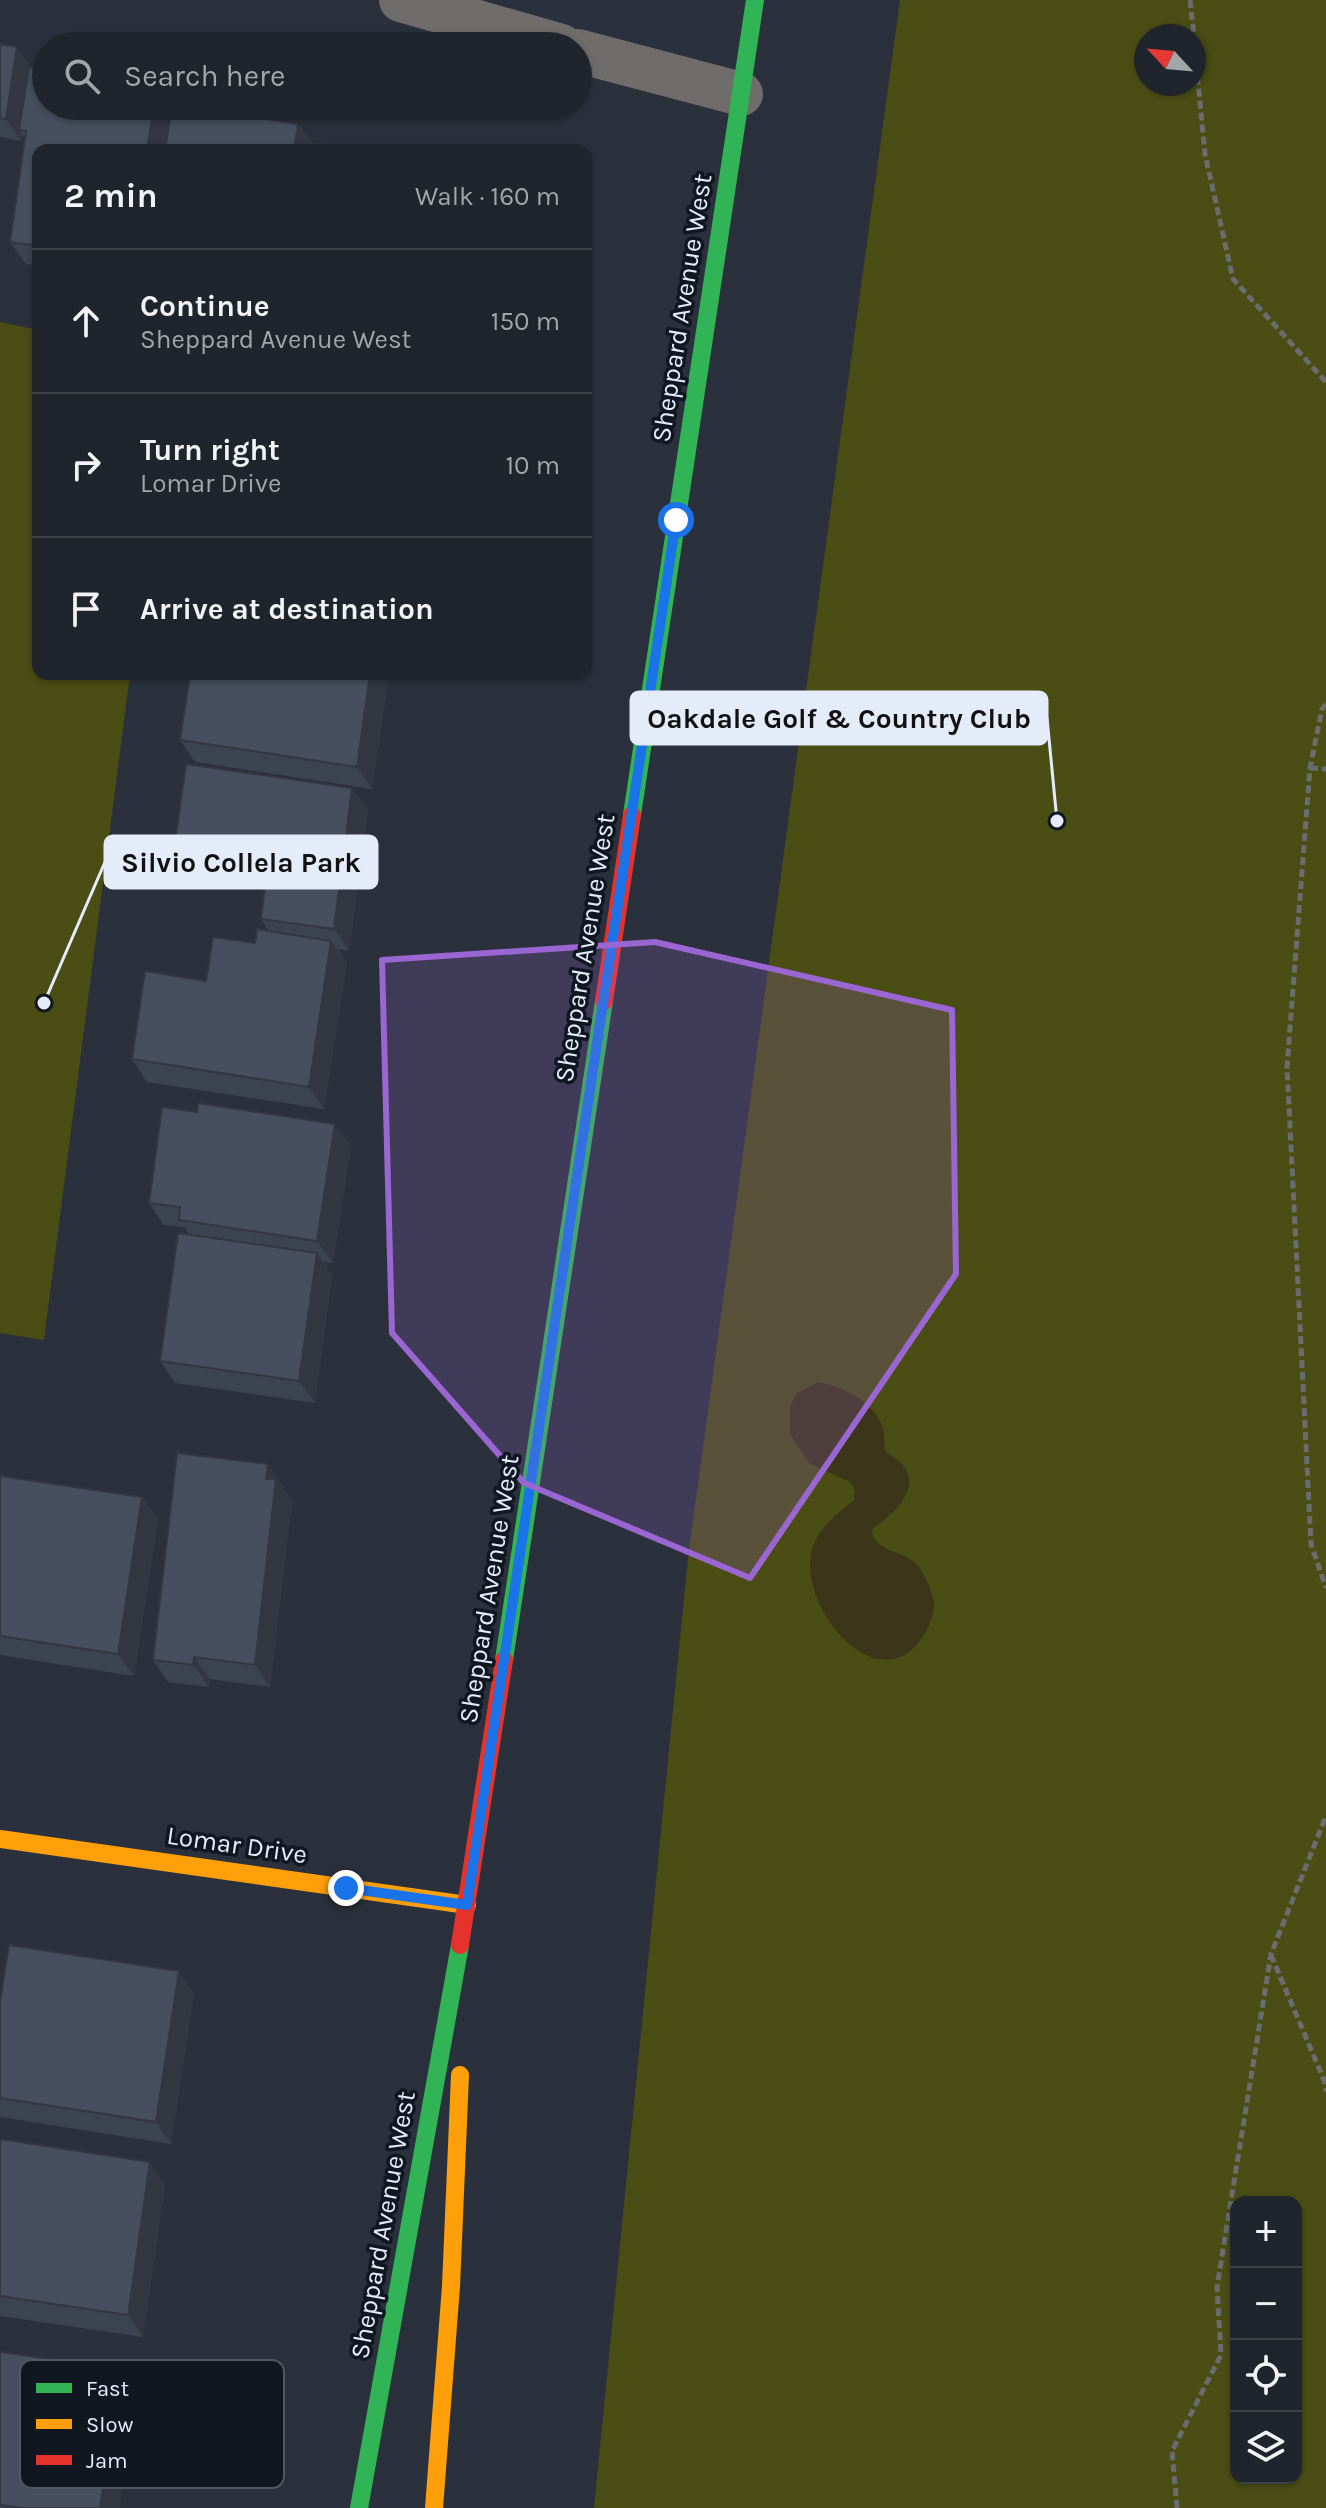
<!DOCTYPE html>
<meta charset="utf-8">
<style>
body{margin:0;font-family:Karla,sans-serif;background:#2d3139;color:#f1f3f6}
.controls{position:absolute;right:24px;bottom:24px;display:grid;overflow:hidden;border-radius:16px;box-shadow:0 2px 6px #0004}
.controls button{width:72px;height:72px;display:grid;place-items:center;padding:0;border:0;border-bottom:2px solid #3d4249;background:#20252d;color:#f1f3f6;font:40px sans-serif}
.compass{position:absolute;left:1134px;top:24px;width:72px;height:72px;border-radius:50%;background:#20252d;box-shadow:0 2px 6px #0004;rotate:296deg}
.stop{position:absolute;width:24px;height:24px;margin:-18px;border:6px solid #1a73e8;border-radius:50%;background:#fff}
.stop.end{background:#1a73e8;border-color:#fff;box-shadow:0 2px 8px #0008}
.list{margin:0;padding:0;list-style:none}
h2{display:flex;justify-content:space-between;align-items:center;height:104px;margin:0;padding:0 32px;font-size:34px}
h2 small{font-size:26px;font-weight:400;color:#a2a5aa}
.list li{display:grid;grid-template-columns:52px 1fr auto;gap:24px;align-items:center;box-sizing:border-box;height:144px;padding:0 32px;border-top:2px solid #3d4249}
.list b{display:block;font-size:30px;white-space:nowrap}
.list p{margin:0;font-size:26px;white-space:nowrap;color:#a2a5aa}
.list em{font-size:26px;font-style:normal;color:#a2a5aa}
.icon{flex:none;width:44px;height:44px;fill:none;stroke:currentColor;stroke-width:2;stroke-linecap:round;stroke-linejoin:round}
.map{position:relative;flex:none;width:1326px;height:2508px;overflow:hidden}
.search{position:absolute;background:#20252d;box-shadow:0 2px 6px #0004;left:32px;top:32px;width:560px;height:88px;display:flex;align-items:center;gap:20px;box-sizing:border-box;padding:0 28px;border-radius:44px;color:#a2a5aa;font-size:30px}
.panel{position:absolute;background:#20252d;box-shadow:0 2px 6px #0004;left:32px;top:144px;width:560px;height:536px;border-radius:16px}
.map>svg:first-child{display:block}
.green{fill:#4a4d14;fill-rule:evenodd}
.sand{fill:#3b351a}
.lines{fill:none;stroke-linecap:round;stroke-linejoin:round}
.path{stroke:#6c6c6f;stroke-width:5;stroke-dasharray:8 4;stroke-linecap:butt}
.street{stroke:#6f6c6c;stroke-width:44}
.fast{stroke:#30b455;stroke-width:18}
.slow{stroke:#ff9f0a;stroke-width:18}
.jam{stroke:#e5322d;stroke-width:18}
.wall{fill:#3d4451}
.shaded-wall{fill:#323742}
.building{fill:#474f5e;stroke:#323742;stroke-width:2}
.route{stroke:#1a73e8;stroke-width:10}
.marked{fill:#9a66d1;fill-opacity:0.2;stroke:#9a66d1;stroke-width:6;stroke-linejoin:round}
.labels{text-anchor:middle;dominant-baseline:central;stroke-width:7;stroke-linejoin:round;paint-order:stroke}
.street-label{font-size:26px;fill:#e4ecfa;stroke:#111721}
.key{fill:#111721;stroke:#505762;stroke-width:2}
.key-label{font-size:22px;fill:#e4ecfa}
.leader{fill:none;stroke:#e4ecfa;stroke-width:3}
.callout-dot{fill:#e4ecfa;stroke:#111721;stroke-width:3}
.callout{fill:#e4ecfa;stroke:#e4ecfa;stroke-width:3}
.callout-label{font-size:28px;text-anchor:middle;font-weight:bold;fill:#111}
</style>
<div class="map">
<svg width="1326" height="2508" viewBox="0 0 1326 2508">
<rect width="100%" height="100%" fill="#2b313c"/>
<g class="green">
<path d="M900 0H1326V2508H594L688 1558ZM1146 36H1194V84H1146ZM1236 2202H1296V2478H1236Z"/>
<path d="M0 322 38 330V674H130L44 1340 0 1333Z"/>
</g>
<path class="sand" d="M818 1382C843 1387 870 1399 882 1425 885 1432 884 1443 885 1451 891 1456 901 1461 905 1468 921 1492 889 1517 872 1529 873 1551 899 1550 913 1561 923 1569 933 1591 934 1604 935 1613 929 1626 925 1633 881 1711 786 1599 816 1539 825 1522 840 1512 854 1500L855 1490 850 1482 809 1463 790 1434V1407L796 1394Z"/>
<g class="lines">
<g class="path">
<path d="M1190 0 1194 36"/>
<path d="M1194 41 1205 154 1233 279 1326 382"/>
<path d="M1326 704 1322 709 1310 768 1287 1067 1311 1544 1326 1588"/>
<path d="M1310 768 1326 769"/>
<path d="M1271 1955 1324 2080 1326 2091"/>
<path d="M1177 2508 1172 2451 1221 2355 1217 2287 1271 1954 1326 1816"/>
</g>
<g class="street">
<path d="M401 0 561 46"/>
<path d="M578 51 741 94"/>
</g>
<g class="fast">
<path d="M632 815 755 0"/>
<path d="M504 1660 604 1001"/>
<path d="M359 2508 460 1945"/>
</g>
<g class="slow">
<path d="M0 1839 467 1905"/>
<path d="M434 2508 451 2286 460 2075"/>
</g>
<g class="jam">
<path d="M604 1001 632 815"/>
<path d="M460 1945 504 1660"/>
</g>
</g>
<g class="wall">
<path d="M0 44 46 106H171L298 124 313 144 358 150H38V266L26 264 10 242 25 138 22 135 21 141 0 137Z"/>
<path d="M190 674H389L372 789 195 762 180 740Z"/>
<path d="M368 810 349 951 338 949 347 963 324 1109 147 1082 132 1059 206 981 255 943 269 931 261 919 266 882 190 871 174 849Z"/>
<path d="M197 1112 335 1124 351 1146 333 1263 323 1261 332 1275 315 1403 175 1383 160 1361 189 1234 184 1227 164 1225 149 1203Z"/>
<path d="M0 1476 142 1497 158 1519 134 1676 0 1655Z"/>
<path d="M284 1486 283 1489 292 1501 270 1687 210 1679 209 1687 168 1682 153 1660Z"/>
<path d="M194 1993 171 2144 0 2117V2001Z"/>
<path d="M0 2139 165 2184 143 2337 0 2316Z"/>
<path d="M0 2352 136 2391 119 2508H0Z"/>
</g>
<g class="shaded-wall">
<path d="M17 47 32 69 19 130 22 135 21 141 6 119Z"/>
<path d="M154 106H171L172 108 166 150H147Z"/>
<path d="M298 124 314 146 313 150H294Z"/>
<path d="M370 674H389L372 789 357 767Z"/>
<path d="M352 788 368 810 349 951 334 929Z"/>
<path d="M331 941 347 963 324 1109 309 1087Z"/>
<path d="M335 1124 351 1146 333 1263 317 1241Z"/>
<path d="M317 1253 332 1275 315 1403 299 1381Z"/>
<path d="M268 1464 284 1486 283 1489 292 1501 270 1687 255 1665 266 1479Z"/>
<path d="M142 1497 158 1519 134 1676 118 1654Z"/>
<path d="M194 1657 210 1679 209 1687 193 1665Z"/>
<path d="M179 1971 194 1993 171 2144 156 2122Z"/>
<path d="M150 2162 165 2184 143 2337 128 2315Z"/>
<path d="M121 2369 136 2391 119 2508H100Z"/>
</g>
<g class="building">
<path d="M0 44 17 47 6 119 0 118Z"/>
<path d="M29 67 46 69V106H154L147 150H38V246L10 242 26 131 19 130Z"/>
<path d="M172 106H187L298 124 294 150H165Z"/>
<path d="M313 143 358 150H312Z"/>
<path d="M190 674H370L357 767 180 740Z"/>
<path d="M186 764 352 788 334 929 261 919 268 862 174 849Z"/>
<path d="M257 929 331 941 309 1087 132 1059 145 971 206 981 213 937 255 943Z"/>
<path d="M198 1103 335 1124 317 1241 179 1220 180 1207 149 1203 162 1107 197 1112Z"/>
<path d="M178 1233 317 1253 299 1381 160 1361Z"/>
<path d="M177 1453 268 1464 266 1479H276L255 1665 194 1657 193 1665 153 1660Z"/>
<path d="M0 1476 142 1497 118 1654 0 1636Z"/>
<path d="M9 1945 179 1971 156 2122 0 2098V2001Z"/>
<path d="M0 2139 150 2162 128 2315 0 2296Z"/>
<path d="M0 2352 121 2369 100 2508H23L0 2505Z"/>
</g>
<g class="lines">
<path class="route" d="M346 1888 467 1905 676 520"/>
</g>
<path class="marked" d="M655 942 952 1010 956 1274 750 1578 524 1483 392 1333 382 960Z"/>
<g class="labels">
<g class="street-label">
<text transform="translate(682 308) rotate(-81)">Sheppard Avenue West</text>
<text transform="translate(585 948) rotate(-81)">Sheppard Avenue West</text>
<text transform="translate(489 1589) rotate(-81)">Sheppard Avenue West</text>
<text transform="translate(237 1845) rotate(8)">Lomar Drive</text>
<text transform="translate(383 2225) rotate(-80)">Sheppard Avenue West</text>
</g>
</g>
<rect x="20" y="2360" width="264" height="128" rx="12" class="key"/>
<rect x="36" y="2383" width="36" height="10" fill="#30b455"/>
<rect x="36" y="2419" width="36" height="10" fill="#ff9f0a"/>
<rect x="36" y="2455" width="36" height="10" fill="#e5322d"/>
<g class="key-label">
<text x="86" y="2396">Fast</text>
<text x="86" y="2432">Slow</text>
<text x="86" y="2468">Jam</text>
</g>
<path class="leader" d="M1057 821L1047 718M44 1003L105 862"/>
<g class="callout-dot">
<circle cx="1057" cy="821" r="8"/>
<circle cx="44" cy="1003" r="8"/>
</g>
<g class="callout">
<rect x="631" y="692" width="416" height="52" rx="8"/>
<rect x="105" y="836" width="272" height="52" rx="8"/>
</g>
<g class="callout-label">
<text x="839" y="728">Oakdale Golf &amp; Country Club</text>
<text x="241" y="872">Silvio Collela Park</text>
</g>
</svg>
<div class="controls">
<button>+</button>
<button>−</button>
<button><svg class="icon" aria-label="locate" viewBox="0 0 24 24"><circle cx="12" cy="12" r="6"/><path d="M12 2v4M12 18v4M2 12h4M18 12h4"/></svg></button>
<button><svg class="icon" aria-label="layers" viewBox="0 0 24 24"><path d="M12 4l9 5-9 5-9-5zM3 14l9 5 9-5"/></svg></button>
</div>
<svg class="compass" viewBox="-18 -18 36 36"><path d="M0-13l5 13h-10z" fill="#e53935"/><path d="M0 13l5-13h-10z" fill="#a2a5aa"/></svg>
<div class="stop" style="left:676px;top:520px"></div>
<div class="stop end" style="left:346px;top:1888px"></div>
<div class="search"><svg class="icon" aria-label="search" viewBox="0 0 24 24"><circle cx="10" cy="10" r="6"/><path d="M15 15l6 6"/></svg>Search here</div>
<section class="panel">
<h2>2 min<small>Walk · 160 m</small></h2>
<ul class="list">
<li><svg class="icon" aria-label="ahead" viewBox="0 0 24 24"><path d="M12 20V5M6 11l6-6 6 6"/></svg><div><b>Continue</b><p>Sheppard Avenue West</p></div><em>150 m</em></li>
<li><svg class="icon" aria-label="right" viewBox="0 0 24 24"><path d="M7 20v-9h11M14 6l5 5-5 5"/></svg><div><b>Turn right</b><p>Lomar Drive</p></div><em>10 m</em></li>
<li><svg class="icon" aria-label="arrive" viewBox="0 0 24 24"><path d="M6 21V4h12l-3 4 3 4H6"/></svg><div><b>Arrive at destination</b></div></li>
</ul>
</section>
</div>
